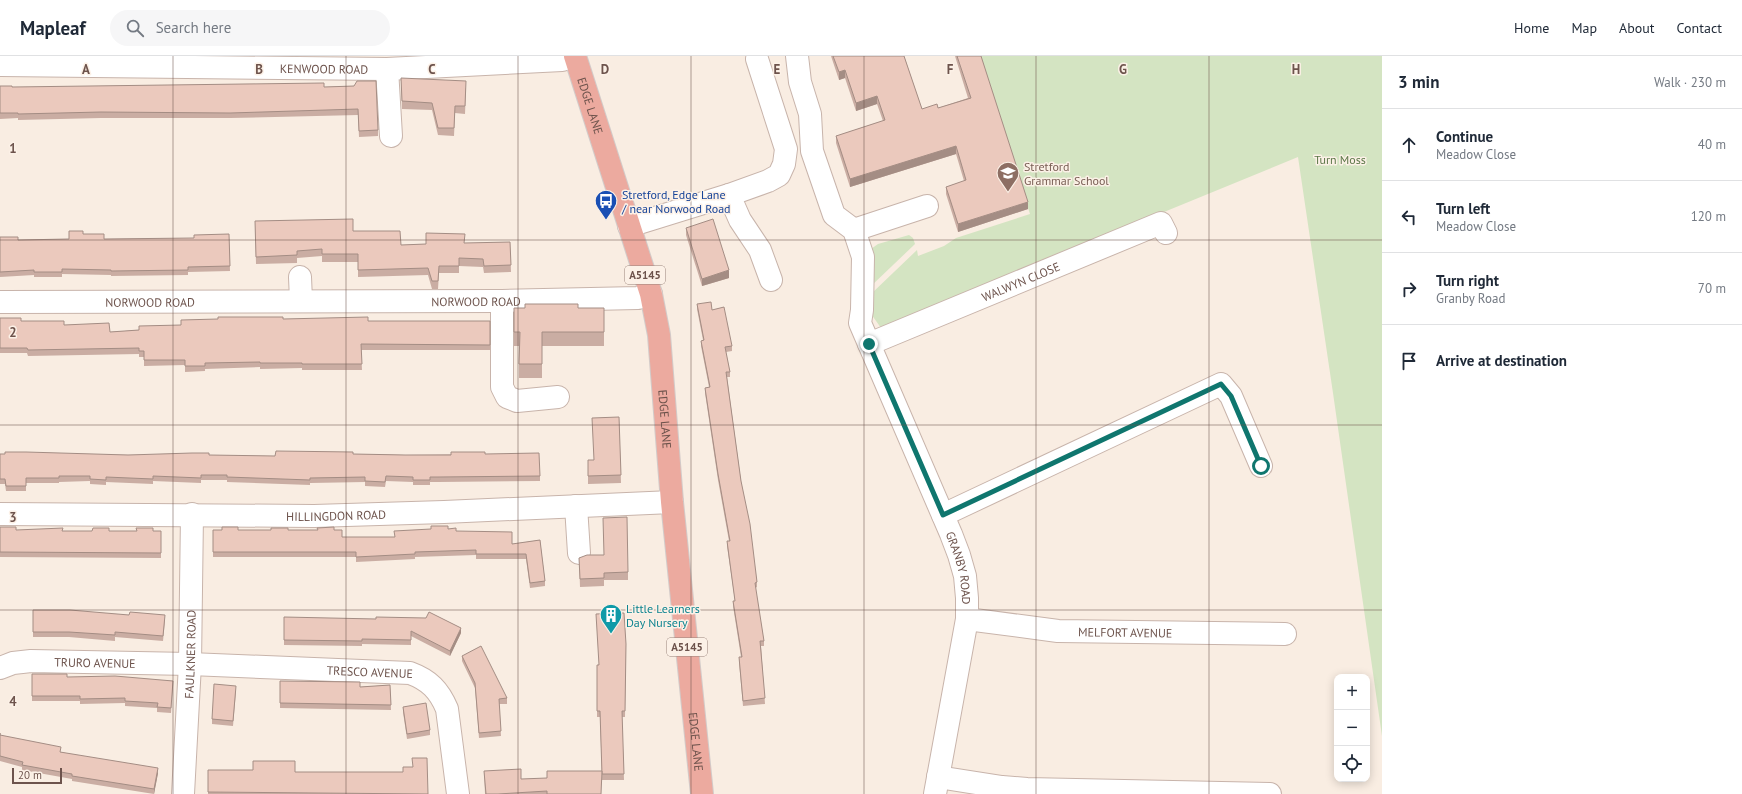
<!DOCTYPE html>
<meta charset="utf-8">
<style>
body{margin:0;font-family:"PT Sans",sans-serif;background:#f6f6f7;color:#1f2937}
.controls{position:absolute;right:12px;bottom:12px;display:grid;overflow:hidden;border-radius:8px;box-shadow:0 2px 10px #0003}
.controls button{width:36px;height:36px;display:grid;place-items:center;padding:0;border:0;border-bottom:1px solid #e0e1e3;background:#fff;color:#1f2937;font:20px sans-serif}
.scale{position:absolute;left:12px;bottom:10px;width:50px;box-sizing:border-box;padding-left:4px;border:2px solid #6d534c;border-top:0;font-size:11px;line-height:14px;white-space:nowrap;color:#6d534c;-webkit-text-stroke:3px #fcf1e7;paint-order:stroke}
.stop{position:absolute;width:12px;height:12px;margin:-9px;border:3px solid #0f766e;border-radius:50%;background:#fff}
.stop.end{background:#0f766e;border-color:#fff;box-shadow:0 1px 4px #0008}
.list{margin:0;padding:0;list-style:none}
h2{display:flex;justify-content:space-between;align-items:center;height:52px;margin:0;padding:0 16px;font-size:17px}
h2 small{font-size:13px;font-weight:400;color:#747a83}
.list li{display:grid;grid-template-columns:26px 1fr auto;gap:12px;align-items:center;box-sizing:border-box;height:72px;padding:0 16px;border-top:1px solid #e0e1e3}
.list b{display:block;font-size:15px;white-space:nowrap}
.list p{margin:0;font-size:13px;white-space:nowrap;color:#747a83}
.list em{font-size:13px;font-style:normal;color:#747a83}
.icon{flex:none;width:22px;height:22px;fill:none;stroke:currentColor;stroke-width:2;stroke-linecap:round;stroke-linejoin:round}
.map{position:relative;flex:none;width:1382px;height:738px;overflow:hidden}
header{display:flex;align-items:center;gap:24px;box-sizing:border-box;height:56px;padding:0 20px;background:#fff;border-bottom:1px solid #e0e1e3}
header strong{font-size:19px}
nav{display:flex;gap:22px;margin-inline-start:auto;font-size:14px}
.search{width:280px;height:36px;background:#f6f6f7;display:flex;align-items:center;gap:10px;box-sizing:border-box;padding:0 14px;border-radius:22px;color:#747a83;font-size:15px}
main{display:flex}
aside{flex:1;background:#fff}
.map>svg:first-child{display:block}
.green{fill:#d4e4c2}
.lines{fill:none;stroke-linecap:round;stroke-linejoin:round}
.minor-casing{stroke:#c8b4ab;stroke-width:24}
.highway-casing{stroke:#d3cbc9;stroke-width:24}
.minor{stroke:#fff;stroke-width:22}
.highway{stroke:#ecaa9f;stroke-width:22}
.wall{fill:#caada3}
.shaded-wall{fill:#a48d84}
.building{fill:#ebc9bd;stroke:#a48d84}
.route{stroke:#0f766e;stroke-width:5}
.grid{fill:none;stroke:#6d534c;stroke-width:1;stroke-opacity:0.55}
.labels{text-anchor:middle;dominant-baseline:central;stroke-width:3;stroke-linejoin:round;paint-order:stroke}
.shield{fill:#fcf1e7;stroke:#98827a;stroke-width:1}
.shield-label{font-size:11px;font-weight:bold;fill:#6d534c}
.street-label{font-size:12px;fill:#6d534c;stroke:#fcf1e7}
.park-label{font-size:12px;fill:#5c7748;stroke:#fcf1e7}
.education-label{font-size:12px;fill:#785e54;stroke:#fcf1e7;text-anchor:start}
.transit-label{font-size:12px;fill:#164399;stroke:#fcf1e7;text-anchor:start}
.culture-label{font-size:12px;fill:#0d838f;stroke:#fcf1e7;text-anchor:start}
.grid-label{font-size:13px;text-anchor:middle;font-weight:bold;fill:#6d534c;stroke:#fcf1e7;stroke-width:3;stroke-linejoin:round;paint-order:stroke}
</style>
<header>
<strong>Mapleaf</strong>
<div class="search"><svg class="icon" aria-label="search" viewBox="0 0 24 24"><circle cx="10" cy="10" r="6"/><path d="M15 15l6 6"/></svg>Search here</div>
<nav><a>Home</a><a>Map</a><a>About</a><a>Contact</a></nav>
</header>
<main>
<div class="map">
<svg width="1382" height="738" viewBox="0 0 1382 738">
<rect width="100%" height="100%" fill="#f9ede2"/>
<g class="green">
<path d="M979 0H1382V680L1333 337 1298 101 881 272 869 255 871 238 917 194 918 200 944 190 956 182 1030 158Z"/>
<path d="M909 179 913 182 915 188 870 231 871 193 878 188Z"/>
</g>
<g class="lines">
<g class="minor-casing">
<g id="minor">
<path id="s1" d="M797 0 800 26 810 58 812 95 834 159 854 174 863 201 862 254 860 267 951 478 959 499 965 520 967 542V563L935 738"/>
<path id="s2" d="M0 9 387 13 562 4 575 0"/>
<path d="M387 13 391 80"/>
<path d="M729 139 740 164 760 194 771 224"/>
<path d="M629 170 729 139 768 125 779 119 784 108 786 93 757 3"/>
<path d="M854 174 927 150"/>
<path d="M300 221 301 244"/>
<path d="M502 245V331L507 341 517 345 558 341"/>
<path id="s3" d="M0 246 502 245 638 242 651 238"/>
<path id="s4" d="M869 288 1161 167 1166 177"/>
<path d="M576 450 579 497"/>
<path id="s5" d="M0 458 314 460 444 456 672 446"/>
<path d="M943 459 1221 328 1231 340 1261 410"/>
<path id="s6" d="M967 563 1058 575 1285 578"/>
<path id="s7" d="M0 612 13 607 31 605 190 608 410 617C429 624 439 634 447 653L458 738"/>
<path d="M938 721 1002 731 1027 733 1270 738"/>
<path id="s8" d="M183 738 190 608 192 458"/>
</g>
</g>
<g class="highway-casing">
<g id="highway">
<path id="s9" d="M575 0 651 238 659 279 672 446 702 738"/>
</g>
</g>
<use href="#minor" class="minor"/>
<use href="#highway" class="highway"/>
</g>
<g class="wall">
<path d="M831 0H904L922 53 938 52 968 42 955 0H981L1028 153 958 176 946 138V131L964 125 956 98 850 131 836 87V80L883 65 877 48 856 55 845 22 839 24Z"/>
<path d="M401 22 466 32 465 58 455 57 454 80 438 79 432 54 402 53Z"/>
<path d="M0 30 12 31H324L354 30 378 74V80L359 81 358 59 230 62H101L18 64V62L0 63Z"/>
<path d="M255 165 353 175 401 189 510 186 511 216 484 217 483 211 459 210V217H439L438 233H432L428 219 358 221V206H322V200L297 202V207L256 208Z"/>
<path d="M686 172 729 222 702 230 686 179Z"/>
<path d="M83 178 104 183 194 182 229 178 230 215 188 216V219L111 220V219L62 218V221H34V219L0 221V181L18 184 69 183Z"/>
<path d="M697 248 712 254 732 290V295L726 296 730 316V321H727L741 425 757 526V531L755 532 764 585V590H761L765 648 743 650 739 606V601H741L733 550V545H735L727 490V485H729L718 424 705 337V332L709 331 701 290V285L703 284 697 253Z"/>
<path d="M514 252H604V290H542V322H519V290H514Z"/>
<path d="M0 262 21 265 64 269 110 276 139 274 181 269 283 263 368 265H490V294H361L362 314H302V312L260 313V311L205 313V315L185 316V309L144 310V301H139V298L28 300 27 297H0Z"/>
<path d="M619 361 621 427 588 428V404H594Z"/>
<path d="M0 398 275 400 353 398 405 399 485 398 540 420V425L438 426H430V429H413V426L386 425 385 431 365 430V426L310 427V429L227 426V424H201V427L153 425V428L106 426V429L90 428V425L59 426V427H26V435H6L5 428H0Z"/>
<path d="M0 471 16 474 62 475H161V502L0 501Z"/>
<path d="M448 473 456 475 512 488 540 484 545 525V530L530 532 526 503H476V499L415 501V503L356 506V501H213V474H334L342 481H394Z"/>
<path d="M579 502 628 516V524H604V530L580 531Z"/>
<path d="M33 554 165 564 163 585 115 581V585L69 581H33Z"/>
<path d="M284 561 461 577 450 600 411 580V589L362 588V590L284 589Z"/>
<path d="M626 588 625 661H622L624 724H602L600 661H597V609H598Z"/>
<path d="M462 600 507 642V648H499L501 680 479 682 475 632 462 605Z"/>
<path d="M32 618 67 621 173 625 171 657 157 656V652L125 650V647L80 648V645H32Z"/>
<path d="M280 625 360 631 390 629 391 654 280 652Z"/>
<path d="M236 635 233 670 212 668V663Z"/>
<path d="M403 651 430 674V679L407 683 403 656Z"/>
<path d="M0 677V679L61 696 158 717 154 738 72 725V723L22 714V711L0 705Z"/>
<path d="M208 714 428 738H208Z"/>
<path d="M484 715 521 723 601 738H485Z"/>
</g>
<g class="shaded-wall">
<path d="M845 14V22L839 24V16Z"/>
<path d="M877 40V48L856 55V47Z"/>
<path d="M956 90V98L850 131V123Z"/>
<path d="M1028 146V153L958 176V168Z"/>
<path d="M729 214V222L702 230V223Z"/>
<path d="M461 572V577L450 600V595Z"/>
<path d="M158 712V717L154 738V733Z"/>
</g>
<g class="building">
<path d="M833 0H904L922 53 937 48 938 52 971 42 957 0H981L1028 146 958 168 946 131 966 124 956 90 850 123 836 80 885 64 877 40 856 47 845 14 839 16Z"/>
<path d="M401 22 466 25 465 50H455L454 72H438L432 47 402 45Z"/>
<path d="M357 25H376L378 74 359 75 358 53 230 57 101 56 18 58V57H0V30H12V31L324 27V31L354 30Z"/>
<path d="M353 163V175H400L401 189 426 188V177L465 178 464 187 510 186 511 209 484 210 483 203 459 202V210H439L438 225H432L428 212 358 214V198H322V193L297 195V199L256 201 255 165Z"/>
<path d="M713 163 729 214 702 223 686 172Z"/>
<path d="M69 175H83V178H104V183L194 182V179L229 178 230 210 188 211V214L111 215V214L62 213V216H34V214L0 216V181H18V184L69 183Z"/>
<path d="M711 246 712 254 724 251 732 290 725 291 730 316H726L741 425 750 468 757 526 755 527 764 585H760L765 642 743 645 739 601H742L733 545H735L727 485H730L718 418 705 332 710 331 701 285 704 284 697 248Z"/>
<path d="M525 248H578V252H604V276H542V308H519L520 276H514V252H525Z"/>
<path d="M218 261H283V263L368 261V265H490V289L361 288 362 308H302V307H260V306L205 307V310H185V304H144V295H139V292L28 294 27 292H0V262H21V265H64V269L109 267 110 276 139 274V270L181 269V264L218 263Z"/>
<path d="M619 361 621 419 588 420V404H594L592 362Z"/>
<path d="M276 395 353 396V398L405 399H451V396H485V398L539 397 540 420 438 421H430V424H413V421L386 420 385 426 365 425V421L310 422V424L227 421V419H201V422L153 420V423L106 421V424L90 423V420H59V422H26V430H6L5 423H0V398H5V396H26L128 399 192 397H209V399L275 400Z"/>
<path d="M627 461 628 516 604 517V522L580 523 579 502 587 499H604L603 462Z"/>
<path d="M431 470H448V473L456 472V475L512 476V488L540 484 545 525 530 527 526 498H476V494L415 496V498L356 501V496H213V474H222V471H238V474H271V472H288V474H318L317 472 334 471V474H342V481H395L394 475 431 473Z"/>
<path d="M0 471H16V474L63 472 62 475H92L93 472H109V475H137L136 472H153V475H161V497L0 496Z"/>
<path d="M33 554H70L129 559 130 556 165 559 163 580 115 576V579L69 576H33Z"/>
<path d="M429 556 461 572 450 595 411 575V584L362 583V585L284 584V561L376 563V561L426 562Z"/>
<path d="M624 557 626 588 625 655H622L624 718H602L600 655H597V609H599L596 558Z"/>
<path d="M481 590 507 642 499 643 501 675 479 677 475 627 462 600Z"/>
<path d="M32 618H67V621L115 620 173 625 171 652 157 651 158 647 125 645V642L80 643V640H32Z"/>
<path d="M280 625 360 626V631L390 629 391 649 280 647Z"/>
<path d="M214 628 236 630 233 665 212 663Z"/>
<path d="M426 647 430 674 407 678 403 651Z"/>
<path d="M0 677V679L61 691 60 696 158 712 154 733 72 720V718L22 709 23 706 0 700Z"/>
<path d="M412 702H427L428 738 208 736V714H253V705H295V716H403V711H413Z"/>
<path d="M521 713V723L547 722V715H602L601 738H547V735L498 738H486L484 715Z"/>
</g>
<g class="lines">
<path class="route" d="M869 288 943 459 1221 328 1231 340 1261 410"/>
</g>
<path class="grid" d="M173 0V738M346 0V738M518 0V738M691 0V738M864 0V738M1036 0V738M1209 0V738M0 184H1382M0 369H1382M0 554H1382"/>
<defs>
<g id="school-pin" transform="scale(1.15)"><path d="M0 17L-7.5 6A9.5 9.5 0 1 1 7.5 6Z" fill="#8d6e63" stroke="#fcf1e7"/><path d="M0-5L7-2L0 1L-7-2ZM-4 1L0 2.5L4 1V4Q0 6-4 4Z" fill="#fff"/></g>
<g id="bus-pin" transform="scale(1.15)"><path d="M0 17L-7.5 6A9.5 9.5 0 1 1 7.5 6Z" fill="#1a4fb4" stroke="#fcf1e7"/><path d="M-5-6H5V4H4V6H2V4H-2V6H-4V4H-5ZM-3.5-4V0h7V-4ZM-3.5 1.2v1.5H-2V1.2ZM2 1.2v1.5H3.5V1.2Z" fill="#fff"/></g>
<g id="building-pin" transform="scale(1.15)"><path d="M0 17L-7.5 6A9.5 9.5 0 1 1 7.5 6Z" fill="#0f9aa8" stroke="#fcf1e7"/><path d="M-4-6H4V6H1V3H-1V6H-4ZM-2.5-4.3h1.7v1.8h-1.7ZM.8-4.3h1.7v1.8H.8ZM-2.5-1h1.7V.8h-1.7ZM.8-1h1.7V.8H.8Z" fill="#fff"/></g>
</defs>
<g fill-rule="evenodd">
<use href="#school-pin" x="1008" y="117"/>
<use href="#bus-pin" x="606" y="145"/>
<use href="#building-pin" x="611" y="559"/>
</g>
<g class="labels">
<g class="shield">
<rect x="625" y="210" width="40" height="18" rx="3"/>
<rect x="667" y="582" width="40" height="18" rx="3"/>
</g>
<g class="shield-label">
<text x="645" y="219">A5145</text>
<text x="687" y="591">A5145</text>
</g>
<g class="street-label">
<text stroke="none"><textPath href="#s2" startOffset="324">KENWOOD ROAD</textPath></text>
<text stroke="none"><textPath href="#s9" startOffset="52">EDGE LANE</textPath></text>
<text stroke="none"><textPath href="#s4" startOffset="164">WALWYN CLOSE</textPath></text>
<text stroke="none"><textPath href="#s3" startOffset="476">NORWOOD ROAD</textPath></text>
<text stroke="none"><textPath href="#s3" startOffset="150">NORWOOD ROAD</textPath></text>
<text stroke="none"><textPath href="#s9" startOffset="376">EDGE LANE</textPath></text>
<text stroke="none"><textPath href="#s5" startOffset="336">HILLINGDON ROAD</textPath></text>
<text stroke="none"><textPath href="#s1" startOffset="549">GRANBY ROAD</textPath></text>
<text stroke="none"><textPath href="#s6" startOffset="159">MELFORT AVENUE</textPath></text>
<text stroke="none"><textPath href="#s8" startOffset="140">FAULKNER ROAD</textPath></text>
<text stroke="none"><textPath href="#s7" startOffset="96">TRURO AVENUE</textPath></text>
<text stroke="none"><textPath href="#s7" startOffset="371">TRESCO AVENUE</textPath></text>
<text stroke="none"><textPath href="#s9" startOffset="700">EDGE LANE</textPath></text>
</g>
<g class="park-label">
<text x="1340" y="103">Turn Moss</text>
</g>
<g class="education-label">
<text x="1024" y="110">Stretford<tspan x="1024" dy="14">Grammar School</tspan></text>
</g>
<g class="transit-label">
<text x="622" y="138">Stretford, Edge Lane<tspan x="622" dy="14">/ near Norwood Road</tspan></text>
</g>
<g class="culture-label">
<text x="626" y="552">Little Learners<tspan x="626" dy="14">Day Nursery</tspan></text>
</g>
</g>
<g class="grid-label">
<text x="86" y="18">A</text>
<text x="259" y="18">B</text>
<text x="432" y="18">C</text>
<text x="605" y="18">D</text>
<text x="777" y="18">E</text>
<text x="950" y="18">F</text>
<text x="1123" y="18">G</text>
<text x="1296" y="18">H</text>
<text x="13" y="97">1</text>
<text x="13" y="281">2</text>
<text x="13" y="466">3</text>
<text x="13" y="650">4</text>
</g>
</svg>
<div class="controls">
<button>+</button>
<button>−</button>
<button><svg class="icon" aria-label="locate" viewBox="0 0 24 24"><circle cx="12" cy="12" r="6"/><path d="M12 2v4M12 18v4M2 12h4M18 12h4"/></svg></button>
</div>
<div class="scale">20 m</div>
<div class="stop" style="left:1261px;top:410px"></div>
<div class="stop end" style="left:869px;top:288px"></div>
</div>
<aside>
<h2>3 min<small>Walk · 230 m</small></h2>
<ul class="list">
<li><svg class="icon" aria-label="ahead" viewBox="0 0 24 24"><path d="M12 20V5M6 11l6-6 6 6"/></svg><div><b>Continue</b><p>Meadow Close</p></div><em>40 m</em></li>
<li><svg class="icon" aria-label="left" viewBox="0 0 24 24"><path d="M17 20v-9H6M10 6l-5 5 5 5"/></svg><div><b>Turn left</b><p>Meadow Close</p></div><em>120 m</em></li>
<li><svg class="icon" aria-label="right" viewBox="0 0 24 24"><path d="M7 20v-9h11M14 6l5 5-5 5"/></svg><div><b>Turn right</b><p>Granby Road</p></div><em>70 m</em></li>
<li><svg class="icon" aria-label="arrive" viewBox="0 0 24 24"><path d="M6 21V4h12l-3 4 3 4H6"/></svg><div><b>Arrive at destination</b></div></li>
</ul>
</aside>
</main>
